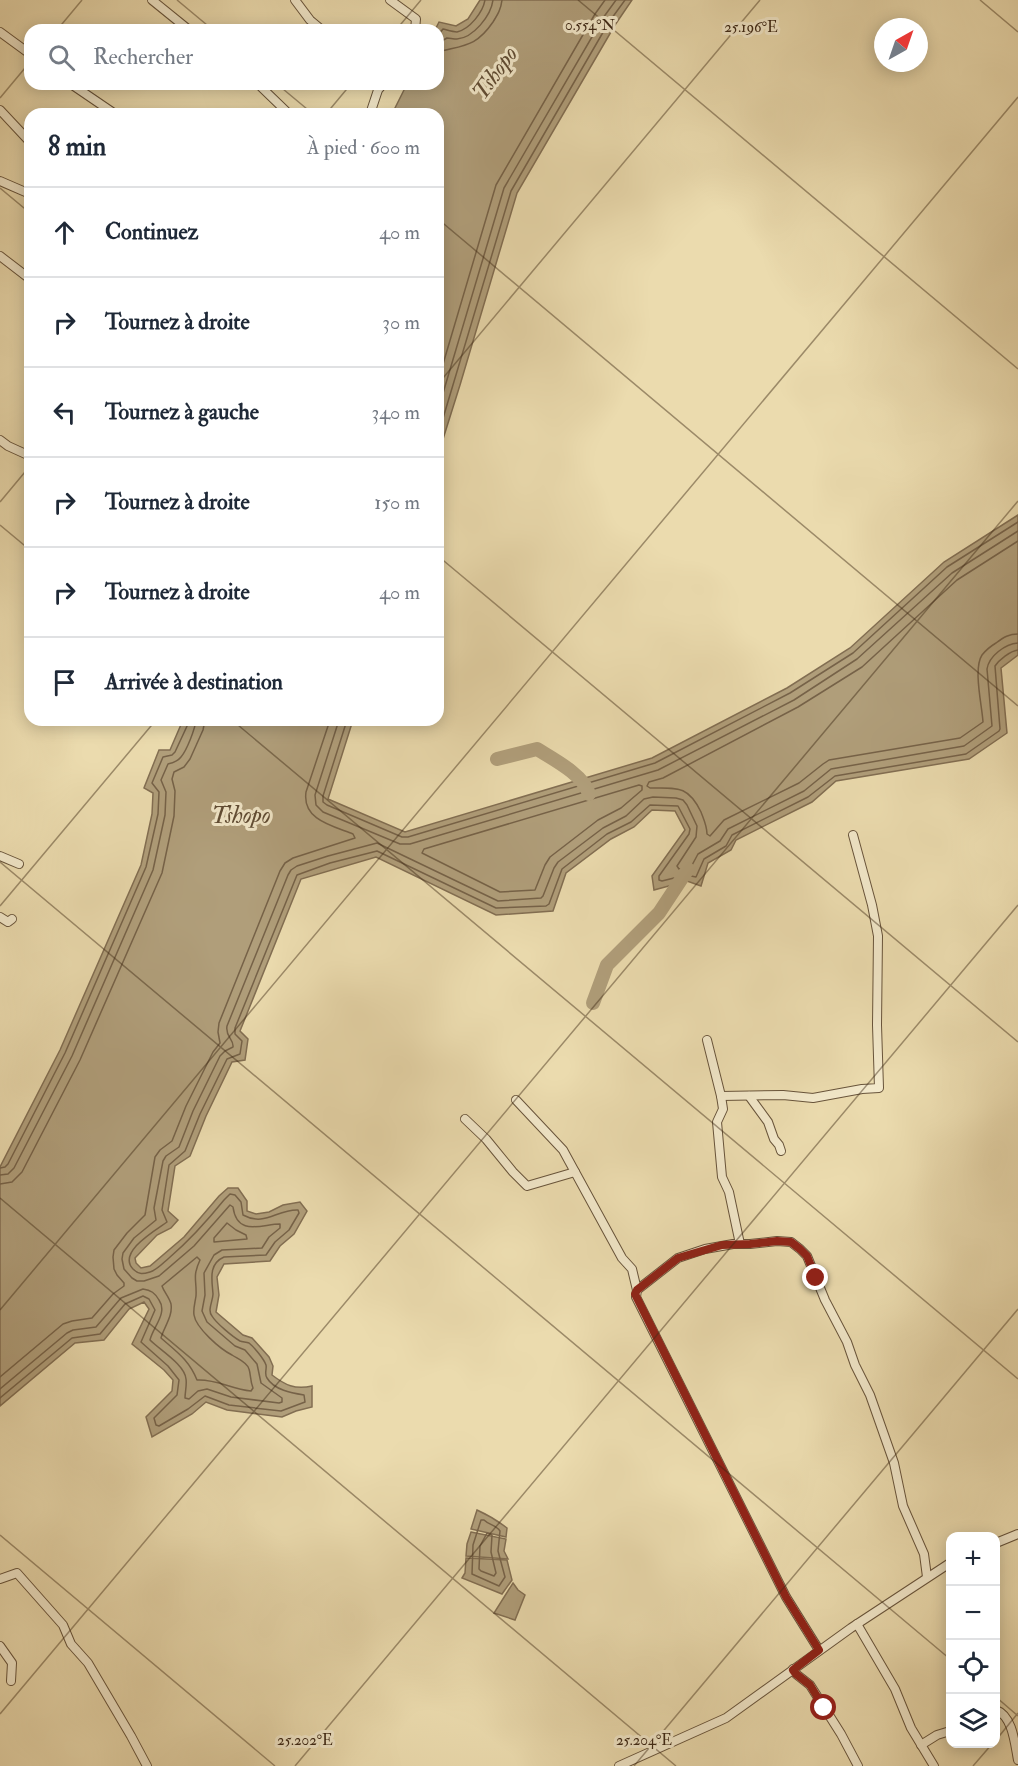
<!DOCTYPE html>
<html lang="fr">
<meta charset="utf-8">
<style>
body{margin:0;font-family:"IM FELL Double Pica",serif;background:#f2f2f3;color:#1f2937}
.controls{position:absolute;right:18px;bottom:18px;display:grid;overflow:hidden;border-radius:12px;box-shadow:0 3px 15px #0003}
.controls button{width:54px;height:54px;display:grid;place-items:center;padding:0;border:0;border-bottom:2px solid #e0e1e3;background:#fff;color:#1f2937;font:30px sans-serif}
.compass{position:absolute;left:874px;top:18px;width:54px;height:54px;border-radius:50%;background:#fff;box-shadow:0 3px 15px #0003;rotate:40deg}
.stop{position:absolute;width:18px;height:18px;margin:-14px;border:4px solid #8f2418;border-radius:50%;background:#fff}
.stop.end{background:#8f2418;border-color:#fff;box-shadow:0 2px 6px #0008}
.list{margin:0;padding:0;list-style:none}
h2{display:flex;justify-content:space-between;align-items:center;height:78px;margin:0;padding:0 24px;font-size:26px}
h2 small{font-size:20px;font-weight:400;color:#747a83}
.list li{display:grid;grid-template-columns:39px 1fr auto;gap:18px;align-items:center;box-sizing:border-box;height:90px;padding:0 24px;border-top:2px solid #e0e1e3}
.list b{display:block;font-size:22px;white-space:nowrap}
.list em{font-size:20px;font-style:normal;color:#747a83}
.icon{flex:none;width:33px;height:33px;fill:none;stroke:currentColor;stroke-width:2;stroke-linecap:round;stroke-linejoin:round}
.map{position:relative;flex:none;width:1018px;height:1766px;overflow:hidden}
.search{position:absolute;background:#fff;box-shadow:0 3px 15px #0003;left:24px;top:24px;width:420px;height:66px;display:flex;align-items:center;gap:15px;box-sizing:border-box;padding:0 21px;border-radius:18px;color:#747a83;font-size:22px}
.panel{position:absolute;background:#fff;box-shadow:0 3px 15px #0003;left:24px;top:108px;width:420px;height:618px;border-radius:18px}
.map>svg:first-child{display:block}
.water{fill:#b09e7a;stroke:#826e52;stroke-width:1.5}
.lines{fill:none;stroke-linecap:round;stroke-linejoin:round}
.shore{stroke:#766248;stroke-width:1.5}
.river{stroke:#b09e7a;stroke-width:14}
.minor-casing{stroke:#68543b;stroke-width:10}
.minor{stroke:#f2e8ca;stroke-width:8}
.route{stroke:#8f2418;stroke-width:8}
.ticks{fill:none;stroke:#3c2715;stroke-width:1.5;stroke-opacity:0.45}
.labels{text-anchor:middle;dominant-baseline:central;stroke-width:6;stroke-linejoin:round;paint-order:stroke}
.water-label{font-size:24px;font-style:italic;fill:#5f4b33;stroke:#f2e8ca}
.ticks-label{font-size:15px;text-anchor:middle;fill:#3c2715;stroke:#f2e8ca;stroke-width:6;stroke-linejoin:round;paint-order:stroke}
</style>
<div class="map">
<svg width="1018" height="1766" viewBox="0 0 1018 1766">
<rect width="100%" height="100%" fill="#ebdbae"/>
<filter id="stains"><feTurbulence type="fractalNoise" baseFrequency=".00333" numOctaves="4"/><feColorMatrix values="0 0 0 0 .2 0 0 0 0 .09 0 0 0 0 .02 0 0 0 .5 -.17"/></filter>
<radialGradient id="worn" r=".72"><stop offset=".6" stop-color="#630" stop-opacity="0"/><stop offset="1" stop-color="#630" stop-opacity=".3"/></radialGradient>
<g class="water">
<path d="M480 0H632L615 25 517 193 460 385 438 455V114H392L407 84H438V30H435L439 22 456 26 468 19Z"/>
<path d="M1018 515V655L1001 668 1007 733 969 759 836 781 812 802 736 840 731 850 708 863 701 886 687 881 654 890 652 876 685 830 675 811 652 810 634 827 611 839 566 873 553 911 496 915 376 857 301 879 240 1031 248 1039 245 1060 232 1062 206 1116 190 1156 175 1166 168 1211 178 1220 171 1228 157 1235 135 1258 136 1263 141 1268 150 1266 184 1237 219 1196 228 1188H238L247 1201V1211L256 1214 269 1212 283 1205 300 1202 307 1211 294 1234 280 1246 270 1261 224 1264 217 1277 219 1295 216 1312 243 1335 252 1338 269 1357 273 1366 272 1375C285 1385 295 1390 312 1386V1407L296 1411 282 1417 227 1410 206 1402 192 1414 152 1437 146 1417 172 1391 173 1380 164 1370 132 1344 149 1309 144 1302 129 1309 104 1340 75 1343 0 1406V1167L60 1050 141 865 152 814 153 793 144 788 159 750H170L183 720H353L328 799 405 832 652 758 787 688 850 648 944 562Z"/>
<path d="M477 1510C488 1515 498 1521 507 1528L506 1537 471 1529Z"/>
<path d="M471 1532 506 1539 504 1551 508 1559 466 1556 467 1544Z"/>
<path d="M466 1558 507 1560 512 1580 502 1594 462 1578 465 1573Z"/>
<path d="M513 1583 518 1590 525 1595 515 1620 494 1613Z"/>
</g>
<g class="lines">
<g class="shore">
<path d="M438 35 443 29C447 30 453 32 457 32 470 29 483 12 485 0"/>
<path d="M438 43 447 38C449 38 454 39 457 39 473 38 491 16 493 0"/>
<path d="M438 52C464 45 476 47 493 22 498 14 501 9 502 0"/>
<path d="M438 381 496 185 595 14 605 0"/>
<path d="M438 410 504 188 603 18 616 0"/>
<path d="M438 435 511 191 609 22 625 0"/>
<path d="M1018 541 957 580 862 667 798 707 663 778 649 782 647 786 650 788C677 788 688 785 701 812 704 820 707 826 707 834L710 836 724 820 799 783 823 764 829 760 960 738 983 722C982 705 973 669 982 655 986 650 991 646 996 643 1004 637 1009 634 1018 634"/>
<path d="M339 720 315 795 316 805 323 812 400 844H410L658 770 794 700 857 659 952 573 1018 531"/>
<path d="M347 720 323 796V802L327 805 402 837H408L655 763 790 693 853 653 947 567 1018 522"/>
<path d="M639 785 642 786V790L621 808 598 820 550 857 545 865 535 890 500 892 422 853 424 849Z"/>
<path d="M0 1168 5 1167 8 1164 65 1053 146 867 158 814 159 792 152 783 163 757 172 755 175 752 188 724V720"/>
<path d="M0 1175 8 1174 14 1168 72 1056 153 870 165 815 166 792 161 780 168 764C172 763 177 762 181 757 187 750 195 729 196 720"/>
<path d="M0 1184 12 1182 22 1172 80 1060 162 873 174 816 175 791 172 779 174 772 184 767 190 759 203 730 205 720"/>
<path d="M227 1223 236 1230 246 1235 247 1239 214 1242V1238Z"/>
<path d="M197 1257 200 1260C192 1277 197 1280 196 1296 195 1303 193 1309 194 1315 196 1328 220 1349 232 1355 238 1359 247 1362 249 1369 251 1375 250 1381 253 1388L251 1391C231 1389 217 1379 197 1380 189 1360 177 1352 161 1338 164 1327 173 1316 171 1304 169 1297 164 1292 162 1286Z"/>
<path d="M0 1377 63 1324 72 1321 92 1318 113 1294 124 1286V1283L117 1275 114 1269 113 1257 114 1250 127 1233 145 1215 155 1157 160 1150 172 1141 186 1106 213 1052 220 1043 218 1032 219 1023 280 871 285 863 293 858 355 838 353 834C333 826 302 820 306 792L330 720"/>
<path d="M0 1389 67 1333 73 1330 96 1327 121 1298 143 1289C151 1290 155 1293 159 1300 168 1313 153 1327 150 1340 160 1350 185 1365 186 1379 187 1385 185 1392 185 1398L189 1399 198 1391 207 1389 231 1397 279 1403 282 1402V1398L261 1383 257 1364 245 1350 235 1346 207 1322 202 1311 205 1295 204 1273 214 1255 222 1250 262 1248 269 1237 280 1228V1224C262 1224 237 1237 233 1207L230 1205 194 1246 159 1276 144 1281H137L132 1278 124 1269 122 1259 123 1253 134 1238 156 1220 154 1208 163 1161 166 1156 179 1147 193 1111 220 1056 225 1051 233 1047C234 1039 225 1037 227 1026L288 875 291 870 297 866 328 856 377 843 498 901 541 898 543 896 554 868 558 862 603 828 626 816 644 799 653 797 676 798 683 800 687 805 697 826 696 837 677 866 679 869 691 867 698 854 720 841 728 829 804 791 831 769 964 746 992 726 987 669C989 656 1005 644 1018 643"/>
<path d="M0 1398 72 1338 100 1334 125 1304 143 1296 149 1299 155 1310 141 1342 168 1366 179 1380 177 1395 154 1418 156 1425 159 1426 188 1409 205 1396 229 1405 281 1411 305 1402 304 1395C292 1393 274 1390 267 1378 264 1374 267 1369 266 1365 264 1359 254 1347 249 1343 246 1342 242 1342 240 1341 233 1337 216 1323 212 1316 207 1310 213 1301 213 1294 212 1280 208 1264 224 1257L266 1255 275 1242 289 1230 299 1213 298 1210C277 1209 265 1227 243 1215L241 1202 235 1195 230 1194 224 1200C207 1221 190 1240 169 1258 163 1263 157 1270 150 1272 143 1274 139 1275 133 1269 117 1252 156 1230 167 1222L162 1210 169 1165 185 1151 200 1114 227 1059 240 1054 242 1041 235 1034V1028L297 875 330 863 377 851 496 908 546 906 549 904 562 869 607 834 631 822 650 805 678 806 690 829 689 834 659 876V880L662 881 686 875 696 877 704 859 726 846 732 835 808 797 835 776 966 754 999 731 1000 729 995 666C999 660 1010 651 1018 650"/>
<path d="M481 1520H484C489 1525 496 1525 500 1531L498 1551 505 1577 499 1586 472 1574 473 1545Z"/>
<path d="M487 1533 492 1535 491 1552 496 1573 494 1576 481 1571 479 1569 480 1546Z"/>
</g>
<g class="river">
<path d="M497 759 537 749C553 759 584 775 589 794"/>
<path d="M593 1003 607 965 659 913 688 869"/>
</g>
<g class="minor-casing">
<g id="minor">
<path d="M152 0 189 30"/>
<path d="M295 0 310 20 322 30"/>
<path d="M390 0 416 19 415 30"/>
<path d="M0 32 30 54"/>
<path d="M71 84 115 114"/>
<path d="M258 84 289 114"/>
<path d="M0 110 30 142"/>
<path d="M370 114 378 90 383 84"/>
<path d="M0 181 30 194"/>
<path d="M0 256 30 279"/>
<path d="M0 440 8 446 30 456"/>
<path d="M0 856 19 864"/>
<path d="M0 917 8 922 12 919"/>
<path d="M707 1040 721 1096 723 1109 717 1122 722 1177 729 1192 740 1244"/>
<path d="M721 1096 783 1095 813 1098 862 1089 879 1088 877 1025 878 936 872 905 853 835"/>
<path d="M749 1096 768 1122 774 1139 779 1145 781 1151"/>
<path d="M516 1100 563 1150 622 1258 632 1269 637 1290"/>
<path d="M465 1119 486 1139 513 1172 527 1186 575 1172"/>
<path d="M996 1543 1018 1534"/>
<path d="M0 1579 17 1573 63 1625 71 1644 88 1663 131 1736 147 1766"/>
<path d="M857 1624 895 1689 911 1728 934 1766"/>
<path d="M0 1646 12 1663 11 1681"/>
<path d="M819 1650 786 1597 636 1297 637 1290 678 1258 705 1249 733 1244H750L777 1241 791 1242 800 1249 807 1256 825 1300 847 1342 855 1365 870 1395 894 1463 903 1506 924 1554 927 1577"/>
<path d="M793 1669 796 1674 810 1685 841 1734 858 1766"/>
<path d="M996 1710C1013 1716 1015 1745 1018 1760"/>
<path d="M921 1745 937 1735 950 1731"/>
<path d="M619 1766 726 1718 851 1628 950 1563"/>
</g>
</g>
<use href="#minor" class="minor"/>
</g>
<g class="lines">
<path class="route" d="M816 1278 807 1256 800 1249 791 1242 777 1241 750 1244 722 1245 678 1258 637 1290 635 1294 786 1597 819 1650 793 1670 796 1674 810 1685 824 1708"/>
</g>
<path class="ticks" d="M177 0 213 30M578 0 1018 369M980 0 1018 32M57 30 82 0M396 30 421 0M277 84 313 114M0 98 30 62M326 114 351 84M0 188 30 213M438 219 1018 706M438 384 760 0M0 502 30 466M0 525 30 550M438 556 1018 1042M232 720 1018 1379M0 862 950 1659M0 906 156 720M0 1198 676 1766M0 1310 1018 97M0 1535 275 1766M996 1697 1018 1716M0 1714 1018 501M996 1740 1018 1713M295 1766 1018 905M634 1766 1018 1309M973 1766 992 1744"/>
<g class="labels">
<g class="water-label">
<text transform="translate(495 73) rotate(-54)">Tshopo</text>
<text x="241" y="815">Tshopo</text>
</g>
</g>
<g class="ticks-label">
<text x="590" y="30">0.554°N</text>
<text x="751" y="32">25.196°E</text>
<text x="305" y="1745">25.202°E</text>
<text x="644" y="1745">25.204°E</text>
</g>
<rect width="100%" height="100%" filter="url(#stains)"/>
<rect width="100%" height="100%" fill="url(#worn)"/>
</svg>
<div class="controls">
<button>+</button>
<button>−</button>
<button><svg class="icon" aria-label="locate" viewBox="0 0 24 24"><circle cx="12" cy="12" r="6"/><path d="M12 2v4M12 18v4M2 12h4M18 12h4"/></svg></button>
<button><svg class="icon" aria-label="layers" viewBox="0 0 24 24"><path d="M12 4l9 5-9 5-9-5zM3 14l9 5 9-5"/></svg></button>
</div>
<svg class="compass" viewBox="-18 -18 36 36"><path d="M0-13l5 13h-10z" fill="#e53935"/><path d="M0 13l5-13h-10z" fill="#747a83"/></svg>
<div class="stop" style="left:824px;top:1708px"></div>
<div class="stop end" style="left:816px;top:1278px"></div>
<div class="search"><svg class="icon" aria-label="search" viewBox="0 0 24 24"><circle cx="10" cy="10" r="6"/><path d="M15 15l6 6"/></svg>Rechercher</div>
<section class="panel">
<h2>8 min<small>À pied · 600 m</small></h2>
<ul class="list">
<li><svg class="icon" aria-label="ahead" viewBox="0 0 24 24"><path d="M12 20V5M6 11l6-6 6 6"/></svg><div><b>Continuez</b></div><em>40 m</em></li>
<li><svg class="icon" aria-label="right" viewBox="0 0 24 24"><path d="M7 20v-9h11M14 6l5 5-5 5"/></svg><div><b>Tournez à droite</b></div><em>30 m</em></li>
<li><svg class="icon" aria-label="left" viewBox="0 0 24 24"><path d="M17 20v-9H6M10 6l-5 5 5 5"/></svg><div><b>Tournez à gauche</b></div><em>340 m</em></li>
<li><svg class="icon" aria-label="right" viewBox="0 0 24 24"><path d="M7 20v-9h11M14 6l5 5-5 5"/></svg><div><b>Tournez à droite</b></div><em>150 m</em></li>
<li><svg class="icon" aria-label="right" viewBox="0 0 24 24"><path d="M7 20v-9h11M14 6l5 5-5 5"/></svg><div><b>Tournez à droite</b></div><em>40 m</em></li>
<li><svg class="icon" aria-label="arrive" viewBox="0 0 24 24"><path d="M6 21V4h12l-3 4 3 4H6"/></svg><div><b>Arrivée à destination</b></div></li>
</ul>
</section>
</div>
